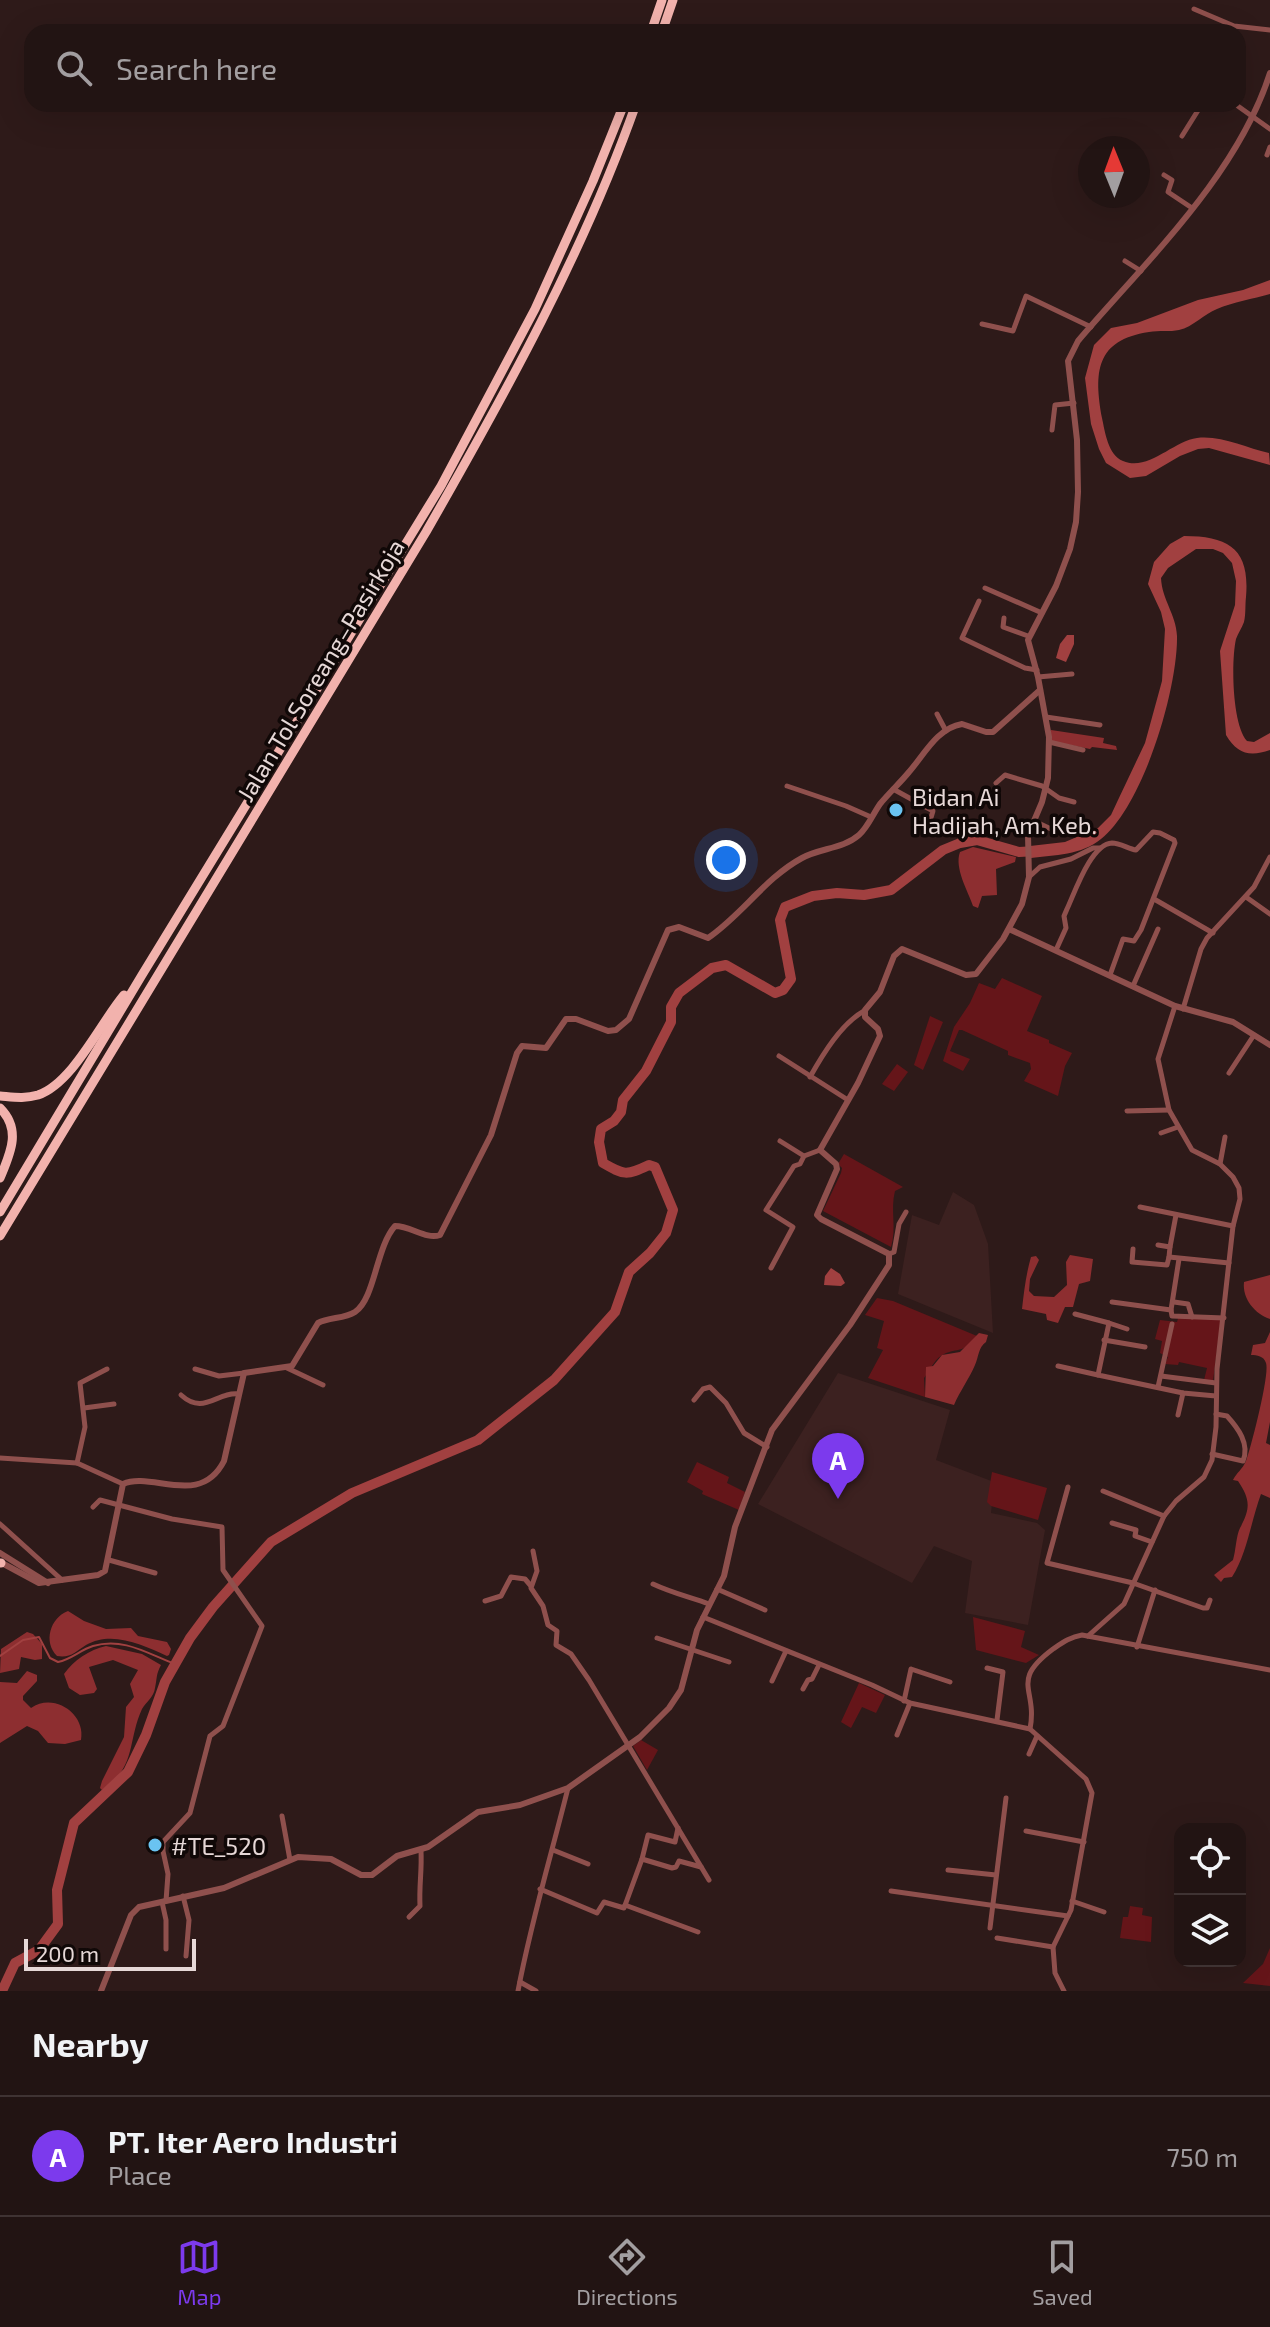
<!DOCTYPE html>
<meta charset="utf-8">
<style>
body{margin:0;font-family:"Exo 2",sans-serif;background:#2e2121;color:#f1f3f6}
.controls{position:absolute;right:24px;bottom:24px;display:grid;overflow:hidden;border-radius:16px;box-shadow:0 8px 32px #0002}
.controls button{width:72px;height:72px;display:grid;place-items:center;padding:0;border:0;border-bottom:2px solid #3f3333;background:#221413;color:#f1f3f6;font:40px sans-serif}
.compass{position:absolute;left:1078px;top:136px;width:72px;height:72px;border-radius:50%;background:#221413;box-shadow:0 8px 32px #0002;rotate:359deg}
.scale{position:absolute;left:24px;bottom:20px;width:172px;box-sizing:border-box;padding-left:8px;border:4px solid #e6d8d7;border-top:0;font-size:22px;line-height:28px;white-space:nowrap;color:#e6d8d7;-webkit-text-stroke:6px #100807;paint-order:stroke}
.you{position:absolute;left:726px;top:860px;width:28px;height:28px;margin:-20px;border:6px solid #fff;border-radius:50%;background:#1a73e8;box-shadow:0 0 0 12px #1a73e833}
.badge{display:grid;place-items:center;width:52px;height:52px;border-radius:50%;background:#7c3aed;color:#fff;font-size:26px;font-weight:700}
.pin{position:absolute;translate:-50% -66px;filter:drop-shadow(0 2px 4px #0008)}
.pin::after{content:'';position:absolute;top:42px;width:28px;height:24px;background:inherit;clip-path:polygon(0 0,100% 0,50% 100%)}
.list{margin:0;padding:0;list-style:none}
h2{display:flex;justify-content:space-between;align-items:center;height:104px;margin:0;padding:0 32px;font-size:34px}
h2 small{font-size:26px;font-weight:400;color:#a29ea0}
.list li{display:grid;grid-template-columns:52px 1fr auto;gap:24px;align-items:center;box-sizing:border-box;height:120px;padding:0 32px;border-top:2px solid #3f3333}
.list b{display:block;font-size:30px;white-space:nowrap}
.list p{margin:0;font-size:26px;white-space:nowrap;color:#a29ea0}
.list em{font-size:26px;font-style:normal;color:#a29ea0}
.icon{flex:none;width:44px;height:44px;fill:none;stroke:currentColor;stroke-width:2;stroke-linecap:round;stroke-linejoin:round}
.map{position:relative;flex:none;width:1270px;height:1991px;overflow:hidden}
.search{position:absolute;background:#221413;box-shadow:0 8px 32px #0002;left:24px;right:24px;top:24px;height:88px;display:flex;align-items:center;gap:20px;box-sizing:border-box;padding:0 28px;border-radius:24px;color:#a29ea0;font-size:30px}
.sheet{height:224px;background:#221413}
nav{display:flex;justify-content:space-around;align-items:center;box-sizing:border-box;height:112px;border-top:2px solid #3f3333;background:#221413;font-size:22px;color:#a29ea0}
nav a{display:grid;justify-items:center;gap:4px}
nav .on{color:#7c3aed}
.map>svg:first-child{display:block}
.built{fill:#3c2120}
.green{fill:#651519}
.forest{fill:#8d2e30}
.water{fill:#a14040}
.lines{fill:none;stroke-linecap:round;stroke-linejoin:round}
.stream{stroke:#a14040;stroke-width:2}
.river{stroke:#a14040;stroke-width:10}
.minor{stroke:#8f504d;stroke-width:5}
.tertiary{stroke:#8f504d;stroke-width:6}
.motorway{stroke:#f2b2ad;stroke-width:9}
.poi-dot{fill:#6ac3f1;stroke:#100807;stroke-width:3}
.labels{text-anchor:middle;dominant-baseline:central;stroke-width:7;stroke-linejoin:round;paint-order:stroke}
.street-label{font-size:24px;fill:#e6d8d7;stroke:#100807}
.poi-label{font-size:24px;fill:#e6d8d7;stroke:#100807;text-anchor:start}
</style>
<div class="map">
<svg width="1270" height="1991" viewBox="0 0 1270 1991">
<rect width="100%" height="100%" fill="#2e1a19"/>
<g class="built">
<path d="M953 1192 974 1205 988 1244 993 1333 898 1294 912 1215 939 1225Z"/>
<path d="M838 1373 950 1410 936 1460 994 1482 991 1513 1037 1523 1045 1530 1028 1625 965 1613 972 1561 934 1546 912 1583 758 1504Z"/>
</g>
<g class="green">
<path d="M1002 978 1042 996 1027 1031 1049 1040V1043L1072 1053 1065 1066 1058 1096 1024 1081 1031 1069 1030 1063 1008 1055V1051L962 1030H959L950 1051 970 1059 963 1071 943 1061 954 1027 970 1003 979 983 995 989Z"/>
<path d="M930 1016 943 1022 923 1070 914 1065Z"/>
<path d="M897 1064 908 1072 894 1091 882 1084Z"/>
<path d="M844 1154 903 1187 895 1191C890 1210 897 1228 891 1247L823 1211 841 1173 842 1168 838 1164Z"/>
<path d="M877 1298 893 1301 977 1336C962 1356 956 1346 941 1356 934 1360 929 1372 924 1378L925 1397 868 1378 883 1350 877 1348 884 1321 865 1315Z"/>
<path d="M1179 1315 1221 1318 1213 1381 1204 1380 1207 1368 1179 1362 1178 1365 1165 1364 1168 1357 1160 1353 1162 1341 1155 1339 1160 1320 1177 1322Z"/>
<path d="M697 1462 729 1477 727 1483 745 1492 739 1510 702 1494 703 1491 687 1482Z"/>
<path d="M992 1472 1047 1488 1038 1520 991 1506 987 1502Z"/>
<path d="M973 1617 1025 1631 1021 1647 1039 1655 1026 1663 976 1650Z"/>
<path d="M859 1683 885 1695 876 1713 862 1707 851 1728 841 1722Z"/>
<path d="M641 1740 658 1750 647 1770 633 1746Z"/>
<path d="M1130 1906 1143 1908 1142 1915 1152 1917 1151 1942 1120 1938 1123 1917H1128Z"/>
<path d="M1270 1948V1986L1243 1983 1263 1964Z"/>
</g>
<g class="forest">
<path d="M1051 730 1104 738 1103 743 1116 746 1117 750 1092 747 1090 749 1051 741Z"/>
<path d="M973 847 1016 857 1015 862 996 869 997 895 982 896 978 908 973 906C968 891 954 868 960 852Z"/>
<path d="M1070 1255 1093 1259 1090 1281 1079 1284 1073 1307H1065L1058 1323 1047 1320 1046 1314 1022 1309C1024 1292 1026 1274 1031 1257L1036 1256 1039 1260 1030 1279 1029 1291 1034 1296 1054 1297 1067 1285 1066 1262Z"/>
<path d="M1270 1275V1319C1255 1314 1242 1299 1244 1282Z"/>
<path d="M1270 1332V1422L1266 1443 1270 1445V1498L1261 1494C1251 1521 1247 1554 1232 1577L1224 1578 1221 1582 1214 1575 1233 1560C1236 1550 1236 1536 1240 1528 1251 1508 1250 1499 1238 1481L1233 1480C1237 1472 1242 1470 1246 1461 1251 1447 1270 1374 1266 1363 1264 1356 1257 1355 1251 1355L1253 1345 1265 1343Z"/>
<path d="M979 1333 988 1335 986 1342C978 1348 979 1356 975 1365 969 1379 960 1391 954 1405L925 1397 926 1367 933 1366 942 1355 960 1352Z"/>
<path d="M68 1611 84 1621 106 1629 131 1628 138 1636 167 1642 171 1649 169 1655 167 1656C143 1645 112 1630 86 1645 75 1652 71 1658 57 1656 43 1642 50 1618 68 1611Z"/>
<path d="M27 1632 33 1634 42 1644V1659L35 1660 21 1657 19 1669 0 1673 1 1649Z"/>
<path d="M106 1646 142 1654 161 1665C156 1674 157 1679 155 1688 154 1697 146 1702 142 1709 127 1742 137 1767 102 1790L100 1788 102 1781 124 1737 126 1707 134 1697 130 1684 138 1670 113 1660 89 1667 97 1689 94 1693 80 1695 69 1688 64 1674C74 1660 89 1650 106 1646Z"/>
<path d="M27 1671 37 1675V1681L23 1696V1700L31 1708C54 1692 86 1714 81 1740L65 1744 48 1743 38 1731 27 1726 0 1743V1682L17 1683Z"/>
</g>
<g class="water">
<path d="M1270 280V294C1253 299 1233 302 1217 309 1204 314 1193 327 1179 330 1170 332 1159 330 1149 332 1095 340 1094 373 1102 418 1105 432 1108 455 1123 461 1148 472 1173 441 1197 438 1221 435 1246 448 1269 453L1270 465 1209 448 1198 449 1180 456 1146 476 1130 478 1106 463 1099 449 1091 424 1085 378 1094 345 1111 328 1137 323 1198 300 1243 290Z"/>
<path d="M1184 536C1230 536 1250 550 1246 597 1245 605 1246 614 1244 622 1242 628 1238 633 1236 639 1231 661 1232 724 1247 741L1254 742 1270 733V750C1250 757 1237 754 1226 735L1220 651 1235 605 1236 581 1232 563 1223 553 1213 549H1196L1168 568 1161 578C1162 600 1176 614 1177 636 1178 689 1143 806 1101 839 1082 855 1054 855 1031 858L1030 846 1065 842 1098 828 1111 815 1118 800 1145 743 1162 681 1165 629 1161 612 1148 584 1154 562 1170 544Z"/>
<path d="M1067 635H1074V644L1066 662 1056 658 1060 644Z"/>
<path d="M831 1268 840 1274 845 1283 841 1286 824 1285 825 1276Z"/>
</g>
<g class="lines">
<path class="stream" d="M0 1656 23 1640 39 1637 50 1658 58 1662C72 1659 80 1650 93 1646 124 1637 148 1654 175 1664"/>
<path class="river" d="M2 1991 15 1963 39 1950 58 1924 57 1890 74 1823 128 1772 146 1735 165 1682 190 1638 213 1607 271 1542 352 1493 478 1440 554 1380 615 1312 629 1272 650 1253 666 1233 673 1210 655 1167 649 1165C626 1176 624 1175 603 1163L599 1142 601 1129 614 1121 621 1112 623 1100 646 1071 671 1022V1007L679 993 712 968 726 965 775 993 783 990 791 979 780 920 785 907 813 896 837 893 864 895 891 890 943 850 960 843 977 840 1019 852 1037 851"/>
<g class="minor">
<path d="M1194 9 1234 26 1270 30"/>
<path d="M1235 104 1270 129"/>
<path d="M1182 136 1202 104"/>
<path d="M1267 155 1270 147"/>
<path d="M1164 175 1172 180 1168 192 1192 208"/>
<path d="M1125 261 1141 271"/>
<path d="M982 324 1013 331 1026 296 1091 327"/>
<path d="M1052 430 1055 405 1074 403"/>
<path d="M985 588 1042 613"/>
<path d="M979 601 962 638 1025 668 1037 670"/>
<path d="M1004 618 1003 627 1028 636"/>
<path d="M1038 677 1072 674"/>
<path d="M937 714 946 731"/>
<path d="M1046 717 1100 725"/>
<path d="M1049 742 1083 750"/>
<path d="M996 783 1005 775 1042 786 1059 798 1074 802"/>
<path d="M787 786 846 806 871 817"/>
<path d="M893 789 933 811 929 824 932 834"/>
<path d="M1034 821 1051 829 1059 819"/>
<path d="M1029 877 1040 867 1071 859 1093 848H1100"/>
<path d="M1246 897 1270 914"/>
<path d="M1154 899 1213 933"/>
<path d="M1056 950 1066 928 1064 916 1067 909C1075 892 1091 844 1112 843 1120 843 1129 849 1136 850L1153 832 1160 833 1174 840 1175 843 1141 930 1134 941 1123 939 1110 975"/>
<path d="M1133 986 1158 929"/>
<path d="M1183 1009 1201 949 1207 938 1254 887 1270 857"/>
<path d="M779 1056 848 1100"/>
<path d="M1229 1073 1254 1035"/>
<path d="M810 1077C823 1054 841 1024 864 1011"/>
<path d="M1127 1111 1169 1110"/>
<path d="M1161 1133 1178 1127"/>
<path d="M780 1141 804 1156"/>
<path d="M1220 1164 1225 1137"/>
<path d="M1140 1207 1233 1226"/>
<path d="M1158 1245 1170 1247 1169 1257 1229 1263"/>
<path d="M1170 1247 1176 1215"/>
<path d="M1133 1249 1132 1262 1167 1265 1169 1257"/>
<path d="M889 1254 894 1252 899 1224 906 1212"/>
<path d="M771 1268 793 1227 766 1210 794 1166 800 1164 804 1156 820 1150"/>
<path d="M1112 1302 1171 1310 1179 1259"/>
<path d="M1174 1302 1188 1304 1192 1317"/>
<path d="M1171 1310 1172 1316 1224 1318"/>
<path d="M1075 1314 1109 1323 1098 1375 1183 1393 1216 1396"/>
<path d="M1109 1323 1127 1329"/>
<path d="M1104 1340 1145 1347"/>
<path d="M1058 1366 1098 1375"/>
<path d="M287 1368 323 1385"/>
<path d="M195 1369 219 1376 244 1373"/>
<path d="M1161 1376 1216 1383"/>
<path d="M1158 1387 1172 1324"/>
<path d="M181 1395C204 1416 217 1391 239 1394"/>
<path d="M694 1400 703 1389 710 1387 726 1403 744 1433 767 1447"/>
<path d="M84 1408 114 1404"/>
<path d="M1178 1415 1183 1393"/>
<path d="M1212 1454 1243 1461C1250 1444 1238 1428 1227 1416L1216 1414"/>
<path d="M0 1458 77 1463 123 1484"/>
<path d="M77 1463 85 1427 80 1383 107 1369"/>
<path d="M1068 1487 1047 1563 1133 1583 1203 1608H1207L1210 1600"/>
<path d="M1103 1491 1164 1516"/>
<path d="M93 1507 100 1500 172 1519 222 1527 223 1570 262 1626 223 1726 210 1736 190 1813 163 1842V1851L168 1874 166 1901"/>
<path d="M1112 1523 1136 1530 1135 1536 1152 1542"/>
<path d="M0 1524 62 1580"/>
<path d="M533 1551 537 1571 531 1588 543 1606 548 1625 557 1631 556 1645 571 1654 589 1680 709 1880"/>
<path d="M109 1560 155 1573"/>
<path d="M653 1584C672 1593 690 1597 709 1604"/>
<path d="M717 1589 765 1610"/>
<path d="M485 1601 501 1596 511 1577 525 1579 531 1586"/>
<path d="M703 1617 872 1685 910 1703 1030 1729"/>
<path d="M1088 1636 1124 1604 1164 1516 1176 1501 1204 1477 1212 1460 1216 1427 1217 1369 1233 1226 1240 1199 1239 1188 1233 1177 1220 1164 1192 1150 1169 1110 1158 1059 1175 1006"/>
<path d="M657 1638 729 1662"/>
<path d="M1137 1647 1155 1590"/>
<path d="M987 1668 1003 1672 997 1720"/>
<path d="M772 1681 786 1651"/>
<path d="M803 1689 808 1680 812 1679 819 1665"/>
<path d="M904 1701 911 1669 950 1682"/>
<path d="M897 1735 910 1703"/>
<path d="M1029 1754 1037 1736"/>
<path d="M282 1816 290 1860"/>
<path d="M1026 1831 1084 1842"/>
<path d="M553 1850 588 1864"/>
<path d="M642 1859 648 1835 675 1842 678 1828"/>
<path d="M948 1870 996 1875"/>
<path d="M540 1889 597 1913 604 1902 624 1908 642 1859 672 1868 676 1867 679 1861 701 1867"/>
<path d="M891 1891 1068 1916"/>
<path d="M183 1896 189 1920 186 1956"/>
<path d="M1072 1901 1104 1912"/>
<path d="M162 1902 166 1920V1949"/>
<path d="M625 1905 698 1932"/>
<path d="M409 1917 420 1906C419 1885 422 1871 421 1851"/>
<path d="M990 1928 1006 1798"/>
<path d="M997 1938 1053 1947"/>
<path d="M520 1982 536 1991"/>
<path d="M518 1991C531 1922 551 1856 568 1788"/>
<path d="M1064 1991 1055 1973 1053 1947 1071 1910 1092 1793 1086 1779 1030 1729C1038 1688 1009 1682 1053 1649 1062 1643 1070 1637 1082 1635L1270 1670"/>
</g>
<g class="tertiary">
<path d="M1009 929 1175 1006 1233 1022 1270 1045"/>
<path d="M0 1553 48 1583"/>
<path d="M0 1562 39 1583 98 1575 105 1571 123 1484C152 1471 200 1508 224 1461L244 1373 292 1366 318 1323C329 1317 344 1319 355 1312 375 1299 376 1247 395 1226 411 1226 426 1240 440 1235L491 1135 517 1053 522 1046 546 1048 566 1019H576L608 1031 616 1030 629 1019 668 930 679 927 708 938C742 915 765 878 802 858 820 848 843 849 859 835 868 827 873 814 880 804 889 793 900 783 909 772 924 755 937 728 962 724L986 732H993L1040 690"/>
<path d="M101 1991 131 1915 139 1907 224 1888 298 1857 331 1859 361 1875H372L397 1856 428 1847 478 1812 520 1805 568 1788 640 1737 669 1708 681 1690 697 1630 724 1576 735 1527 772 1430 850 1325 889 1265V1254L821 1219 817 1215 837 1169 836 1164 820 1150 858 1083 880 1036 878 1029 865 1017V1010L880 992 894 956 902 949 966 975 976 974 1003 939 1022 904 1029 877 1028 835 1042 802 1048 778 1049 737 1038 677 1028 640 1056 586 1070 549 1076 522 1078 492 1077 440 1068 361 1078 341C1147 260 1237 176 1270 73"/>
</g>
<g class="motorway">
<path d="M651 32 662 0"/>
<path d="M662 32 673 0"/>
<path d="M0 1096C13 1097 25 1099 38 1095 73 1083 101 1022 124 995"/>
<path d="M0 1108C22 1130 10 1154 0 1178"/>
<path d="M0 1212 142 975 441 486 535 309 593 181 624 104"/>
<path d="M0 1236 426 532C505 394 583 254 636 104"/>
<path d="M0 1563H1"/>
</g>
</g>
<g class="poi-dot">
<circle cx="896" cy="810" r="8"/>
<circle cx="155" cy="1845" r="8"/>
</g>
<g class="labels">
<g class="street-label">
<text transform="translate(320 670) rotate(-59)">Jalan Tol Soreang–Pasirkoja</text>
</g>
<g class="poi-label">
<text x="912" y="796">Bidan Ai<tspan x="912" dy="28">Hadijah, Am. Keb.</tspan></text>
<text x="171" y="1845">#TE_520</text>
</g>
</g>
</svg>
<div class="controls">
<button><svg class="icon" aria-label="locate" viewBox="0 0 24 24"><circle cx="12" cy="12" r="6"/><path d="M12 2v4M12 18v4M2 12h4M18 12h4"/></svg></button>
<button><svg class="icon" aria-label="layers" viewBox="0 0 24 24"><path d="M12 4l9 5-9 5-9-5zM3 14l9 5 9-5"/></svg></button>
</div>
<svg class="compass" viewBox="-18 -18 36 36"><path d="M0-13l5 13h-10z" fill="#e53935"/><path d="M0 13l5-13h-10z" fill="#a29ea0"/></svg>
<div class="scale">200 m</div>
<div class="you"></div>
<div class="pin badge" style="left:838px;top:1499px">A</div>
<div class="search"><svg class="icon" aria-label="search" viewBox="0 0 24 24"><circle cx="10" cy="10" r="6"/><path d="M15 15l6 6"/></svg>Search here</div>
</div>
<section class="sheet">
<h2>Nearby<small></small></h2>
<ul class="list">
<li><span class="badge">A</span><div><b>PT. Iter Aero Industri</b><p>Place</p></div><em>750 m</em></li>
</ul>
</section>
<nav>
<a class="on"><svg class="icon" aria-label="map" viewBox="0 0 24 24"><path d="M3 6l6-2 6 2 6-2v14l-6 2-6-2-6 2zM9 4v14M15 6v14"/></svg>Map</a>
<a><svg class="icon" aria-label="directions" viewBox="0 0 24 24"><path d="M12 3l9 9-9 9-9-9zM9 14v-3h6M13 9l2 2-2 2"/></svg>Directions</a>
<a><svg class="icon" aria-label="saved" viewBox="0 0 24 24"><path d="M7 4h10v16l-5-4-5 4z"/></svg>Saved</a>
</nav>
